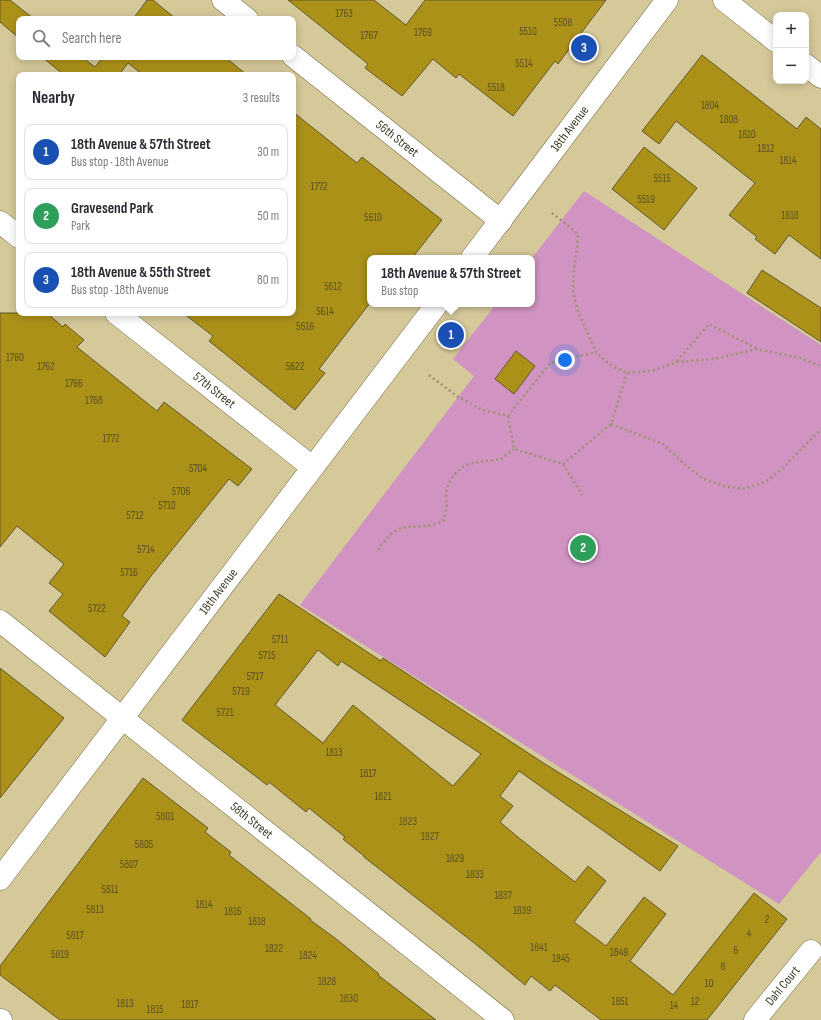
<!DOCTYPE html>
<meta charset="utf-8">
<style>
body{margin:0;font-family:"Sofia Sans Condensed",sans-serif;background:#f7f7f7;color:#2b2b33}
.controls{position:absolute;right:12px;top:12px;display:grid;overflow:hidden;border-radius:8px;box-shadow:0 2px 10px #0003}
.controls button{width:36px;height:36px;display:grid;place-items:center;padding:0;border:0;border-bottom:1px solid #e1e1e2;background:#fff;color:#2b2b33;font:20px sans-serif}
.you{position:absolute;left:565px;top:360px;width:14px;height:14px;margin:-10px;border:3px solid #fff;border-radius:50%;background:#1a73e8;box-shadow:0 0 0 6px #1a73e833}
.badge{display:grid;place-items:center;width:26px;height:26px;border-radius:50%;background:#0b8043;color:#fff;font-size:13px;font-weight:700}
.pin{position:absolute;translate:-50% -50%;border:2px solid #fff;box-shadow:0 1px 4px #0006}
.popup{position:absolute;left:367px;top:255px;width:168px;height:52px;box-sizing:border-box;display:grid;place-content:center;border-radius:8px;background:#fff;filter:drop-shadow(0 1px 3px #0005);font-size:13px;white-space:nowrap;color:#7c7c81}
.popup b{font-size:15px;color:#2b2b33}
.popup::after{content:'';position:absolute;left:50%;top:100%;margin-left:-8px;border:8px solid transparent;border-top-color:#fff}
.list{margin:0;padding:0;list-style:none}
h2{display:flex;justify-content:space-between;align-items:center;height:52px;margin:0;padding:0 16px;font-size:17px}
h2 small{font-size:13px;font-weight:400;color:#7c7c81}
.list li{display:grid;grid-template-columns:26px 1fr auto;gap:12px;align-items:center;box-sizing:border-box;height:56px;margin:0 8px 8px;padding:0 8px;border:1px solid #e1e1e2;border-radius:8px}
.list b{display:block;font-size:15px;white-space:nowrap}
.list p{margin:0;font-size:13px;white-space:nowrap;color:#7c7c81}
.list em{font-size:13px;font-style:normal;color:#7c7c81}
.icon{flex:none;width:22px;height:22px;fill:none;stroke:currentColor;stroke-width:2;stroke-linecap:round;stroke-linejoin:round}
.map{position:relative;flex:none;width:821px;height:1020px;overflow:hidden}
.search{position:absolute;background:#fff;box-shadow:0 2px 10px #0003;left:16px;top:16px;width:280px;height:44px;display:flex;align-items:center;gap:10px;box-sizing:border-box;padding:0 14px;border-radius:8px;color:#7c7c81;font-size:15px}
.panel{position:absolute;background:#fff;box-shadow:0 2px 10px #0003;left:16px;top:72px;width:280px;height:244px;border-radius:8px}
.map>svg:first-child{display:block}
.green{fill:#d093c2}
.building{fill:#ac9119;stroke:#63572c;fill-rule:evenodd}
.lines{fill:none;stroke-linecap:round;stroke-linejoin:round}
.minor-casing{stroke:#786c41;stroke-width:23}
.path{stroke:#9c936e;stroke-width:2.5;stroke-dasharray:2 3;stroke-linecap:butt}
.minor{stroke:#fff;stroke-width:22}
.labels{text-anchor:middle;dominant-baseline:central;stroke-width:4;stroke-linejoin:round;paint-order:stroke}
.number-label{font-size:11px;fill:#5a5024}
.street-label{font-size:13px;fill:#3f3a27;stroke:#f0ead2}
</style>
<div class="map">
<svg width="821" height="1020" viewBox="0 0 821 1020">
<rect width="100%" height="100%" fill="#d5c99a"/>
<path class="green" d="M584 191 821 345V852L779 904 300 605 474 376 453 359 496 304H532V258Z"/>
<g class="building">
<path d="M0 0H10L34 19H19V38L0 22Z"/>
<path d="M147 0H153L176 19H133Z"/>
<path d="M288 0H374L406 25 425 0H606L558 64 555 61 513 116 459 74 456 78 433 59 402 96 365 68 368 64Z"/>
<path d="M702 55 797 129 806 117 821 129V259L789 235 775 254 755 239 757 237 729 215 755 183 676 121 659 144 642 131Z"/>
<path d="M42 57H82L95 67 103 57H225L247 75H143L128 63 119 75H64Z"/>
<path d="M293 112 357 163 362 157 442 220 412 258H370V303L319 369 325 373 295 410 209 341 213 336 183 313H293Z"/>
<path d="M644 147 697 188 664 230 612 189Z"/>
<path d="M762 270 821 308V342L747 293Z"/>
<path d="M0 313H47L63 327 65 324 84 340 77 347 157 411 164 402 252 469 238 486 229 479 151 576 122 616 130 622 105 657 49 611 63 594 49 583 64 564 17 526 0 547Z"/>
<path d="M516 351 535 366 514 394 495 379Z"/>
<path d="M279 594 381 661 383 658 545 764 678 846 660 871 519 771 500 796 513 806 500 822 519 838 575 882 588 866 606 881 574 922 606 946 644 897 666 914 630 961 673 995 754 893 787 919 707 1020H601L555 985 550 991 531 976 525 985 478 946 364 857V856L343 839 345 837 309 808 306 812 269 782 267 785 182 720ZM318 650 338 666 341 661 481 754 453 786 353 705 323 743 275 705Z"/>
<path d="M0 668 64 718 0 798Z"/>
<path d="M143 778 208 828 205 832 231 852 229 855 311 919 310 920 335 938 379 974 378 975 436 1020H60L0 975V966Z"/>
</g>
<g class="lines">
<g class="minor-casing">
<g id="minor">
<path d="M223 0 247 19"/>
<path d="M724 0 776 41"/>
<path id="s1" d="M293 56 501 221"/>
<path d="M806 65 821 77"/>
<path d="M0 222 19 237"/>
<path id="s2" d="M472 258 667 0"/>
<path id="s3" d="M116 313 312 467"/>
<path id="s4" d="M0 621 503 1020"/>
<path id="s5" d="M0 879 437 304"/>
<path d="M0 1020H1"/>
<path id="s6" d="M755 1020 811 951"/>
</g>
</g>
<g class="path">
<path d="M552 213 578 234 577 248 574 269 573 290 577 309 596 352 609 364 627 373 651 371 677 362 714 359 757 349 800 358 821 366"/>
<path d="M677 361 709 324 756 348"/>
<path d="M429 375 458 397 483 410 508 416 550 363 596 352"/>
<path d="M508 416 514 449 563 464 582 495"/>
<path d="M611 424 663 444 684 464 704 479 724 486 743 489 765 482 782 469 821 429"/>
<path d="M563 464 611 424 627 373"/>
<path d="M378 550C402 512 416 536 444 520L447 505 446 494 448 485 453 476 462 467 473 463 501 459 514 449"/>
</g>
<use href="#minor" class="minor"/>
</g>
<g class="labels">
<g class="number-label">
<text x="344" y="13">1763</text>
<text x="563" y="22">5508</text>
<text x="528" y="31">5510</text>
<text x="423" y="32">1769</text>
<text x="369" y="35">1767</text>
<text x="524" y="63">5514</text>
<text x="496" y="87">5518</text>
<text x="710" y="105">1804</text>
<text x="729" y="119">1808</text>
<text x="747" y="134">1810</text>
<text x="766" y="148">1812</text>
<text x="788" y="160">1814</text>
<text x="662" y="178">5515</text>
<text x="319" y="186">1772</text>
<text x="646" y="199">5519</text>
<text x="790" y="215">1818</text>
<text x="373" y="217">5610</text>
<text x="333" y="286">5612</text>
<text x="325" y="311">5614</text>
<text x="305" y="326">5616</text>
<text x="15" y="357">1760</text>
<text x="46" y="366">1762</text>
<text x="295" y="366">5622</text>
<text x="74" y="383">1766</text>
<text x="94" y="400">1768</text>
<text x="111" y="438">1772</text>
<text x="198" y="468">5704</text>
<text x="181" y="491">5706</text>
<text x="167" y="505">5710</text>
<text x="135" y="515">5712</text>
<text x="146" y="549">5714</text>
<text x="129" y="572">5716</text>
<text x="97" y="608">5722</text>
<text x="280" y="639">5711</text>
<text x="267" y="655">5715</text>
<text x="255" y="676">5717</text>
<text x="241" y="691">5719</text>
<text x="225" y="712">5721</text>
<text x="334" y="752">1813</text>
<text x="368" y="773">1817</text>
<text x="383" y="796">1821</text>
<text x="165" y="816">5801</text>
<text x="408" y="821">1823</text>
<text x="430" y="836">1827</text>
<text x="144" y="844">5805</text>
<text x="455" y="858">1829</text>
<text x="129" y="864">5807</text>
<text x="475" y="874">1833</text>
<text x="110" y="889">5811</text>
<text x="503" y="895">1837</text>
<text x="204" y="904">1814</text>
<text x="95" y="909">5813</text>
<text x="522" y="910">1839</text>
<text x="233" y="911">1816</text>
<text x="767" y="919">2</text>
<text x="257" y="921">1818</text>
<text x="749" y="933">4</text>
<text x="75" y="935">5817</text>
<text x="539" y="947">1841</text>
<text x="274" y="948">1822</text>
<text x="736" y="950">6</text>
<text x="619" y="952">1849</text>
<text x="60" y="954">5819</text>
<text x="308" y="955">1824</text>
<text x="561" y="958">1845</text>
<text x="723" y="966">8</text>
<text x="327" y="981">1828</text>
<text x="709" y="983">10</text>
<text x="349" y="998">1830</text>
<text x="620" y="1001">1851</text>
<text x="695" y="1001">12</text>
<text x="125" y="1003">1813</text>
<text x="190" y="1004">1817</text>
<text x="674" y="1005">14</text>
<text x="155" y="1009">1815</text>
</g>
<g class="street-label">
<text stroke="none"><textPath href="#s2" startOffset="162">18th Avenue</textPath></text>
<text stroke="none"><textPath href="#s1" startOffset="133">56th Street</textPath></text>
<text stroke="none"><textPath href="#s3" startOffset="125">57th Street</textPath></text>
<text stroke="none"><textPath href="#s5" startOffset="361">18th Avenue</textPath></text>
<text stroke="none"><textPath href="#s4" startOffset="321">58th Street</textPath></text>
<text stroke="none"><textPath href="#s6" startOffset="44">Dahl Court</textPath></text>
</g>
</g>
</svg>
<div class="controls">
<button>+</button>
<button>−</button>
</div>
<div class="you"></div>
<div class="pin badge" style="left:451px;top:335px;background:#1a4fb4">1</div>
<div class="popup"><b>18th Avenue &amp; 57th Street</b>Bus stop</div>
<div class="pin badge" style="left:583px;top:548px;background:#2e9e5b">2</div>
<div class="pin badge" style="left:584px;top:48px;background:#1a4fb4">3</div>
<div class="search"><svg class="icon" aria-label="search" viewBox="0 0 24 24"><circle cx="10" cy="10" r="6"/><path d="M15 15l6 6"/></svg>Search here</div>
<section class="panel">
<h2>Nearby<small>3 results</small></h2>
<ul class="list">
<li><span class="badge" style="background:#1a4fb4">1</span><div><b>18th Avenue &amp; 57th Street</b><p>Bus stop · 18th Avenue</p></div><em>30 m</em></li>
<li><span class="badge" style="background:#2e9e5b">2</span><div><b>Gravesend Park</b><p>Park</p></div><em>50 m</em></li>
<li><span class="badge" style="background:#1a4fb4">3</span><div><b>18th Avenue &amp; 55th Street</b><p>Bus stop · 18th Avenue</p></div><em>80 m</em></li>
</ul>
</section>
</div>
